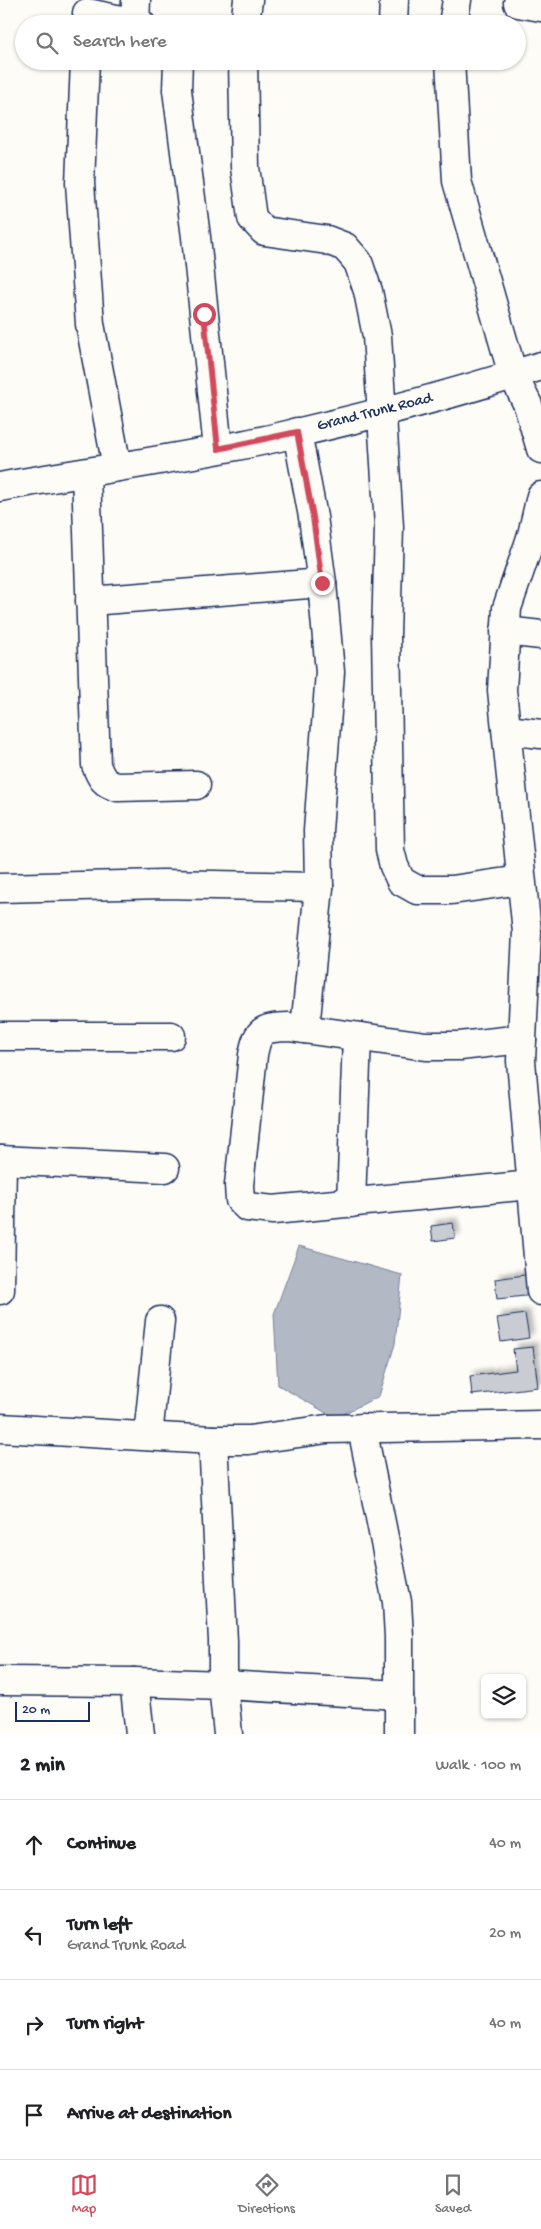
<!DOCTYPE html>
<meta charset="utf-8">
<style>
body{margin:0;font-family:"Gochi Hand",sans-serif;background:#f6f6f6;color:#202124}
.controls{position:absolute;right:15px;bottom:15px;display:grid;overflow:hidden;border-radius:8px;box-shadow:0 1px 4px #0004}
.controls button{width:45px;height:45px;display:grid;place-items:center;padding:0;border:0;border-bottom:1px solid #e0e0e0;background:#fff;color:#202124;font:25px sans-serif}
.scale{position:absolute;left:15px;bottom:12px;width:75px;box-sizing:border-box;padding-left:5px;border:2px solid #1b2f5e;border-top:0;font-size:14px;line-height:18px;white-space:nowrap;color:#1b2f5e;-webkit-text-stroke:4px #fdfcf7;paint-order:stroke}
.stop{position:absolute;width:15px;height:15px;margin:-11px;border:4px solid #d1495b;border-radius:50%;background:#fff}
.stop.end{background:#d1495b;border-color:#fff;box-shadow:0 1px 5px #0008}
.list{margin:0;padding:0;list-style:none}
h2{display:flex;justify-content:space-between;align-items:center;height:65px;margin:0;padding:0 20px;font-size:21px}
h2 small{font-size:16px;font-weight:400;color:#757577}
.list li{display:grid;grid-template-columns:32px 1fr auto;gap:15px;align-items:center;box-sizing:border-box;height:90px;padding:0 20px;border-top:1px solid #e0e0e0}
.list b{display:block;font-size:19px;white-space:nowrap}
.list p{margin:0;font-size:16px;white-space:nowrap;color:#757577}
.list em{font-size:16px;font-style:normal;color:#757577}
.icon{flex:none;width:28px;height:28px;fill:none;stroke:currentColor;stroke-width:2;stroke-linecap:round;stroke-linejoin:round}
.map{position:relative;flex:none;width:541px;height:1734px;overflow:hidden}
.search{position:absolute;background:#fff;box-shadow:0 1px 4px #0004;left:15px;right:15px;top:15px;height:55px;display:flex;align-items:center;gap:12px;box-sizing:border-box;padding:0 18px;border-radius:28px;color:#757577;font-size:19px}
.sheet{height:425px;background:#fff}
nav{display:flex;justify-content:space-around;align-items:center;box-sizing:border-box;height:70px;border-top:1px solid #e0e0e0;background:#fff;font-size:14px;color:#757577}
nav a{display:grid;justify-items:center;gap:2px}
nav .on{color:#d1495b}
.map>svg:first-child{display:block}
.water{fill:#b3b8c5;stroke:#76819c}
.building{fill:#c9ccd3;stroke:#1b2f5e;filter:url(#shadow)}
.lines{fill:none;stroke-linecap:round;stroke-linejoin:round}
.minor-casing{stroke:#1b2f5e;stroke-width:31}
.major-casing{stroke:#1b2f5e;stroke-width:31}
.minor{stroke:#fdfcf7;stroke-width:28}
.major{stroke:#fdfcf7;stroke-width:28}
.route{stroke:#d1495b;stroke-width:6}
.labels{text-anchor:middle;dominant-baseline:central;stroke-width:4.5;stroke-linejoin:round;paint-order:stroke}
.street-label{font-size:16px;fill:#1b2f5e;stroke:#fdfcf7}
</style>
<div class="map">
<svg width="541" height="1734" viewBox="0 0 541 1734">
<defs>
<filter id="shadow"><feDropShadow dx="4.5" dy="-4.5" stdDeviation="2.5" flood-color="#0004"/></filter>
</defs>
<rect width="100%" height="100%" fill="#fdfcf7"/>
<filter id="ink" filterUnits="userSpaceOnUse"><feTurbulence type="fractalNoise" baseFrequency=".02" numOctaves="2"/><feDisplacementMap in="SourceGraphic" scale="10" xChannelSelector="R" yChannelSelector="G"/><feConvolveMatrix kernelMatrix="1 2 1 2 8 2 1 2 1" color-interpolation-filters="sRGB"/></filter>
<g filter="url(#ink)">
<path class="water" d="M299 1246 402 1275 395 1344 379 1396 335 1418 278 1385 274 1314Z"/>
<g class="building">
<path d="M453 1223 455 1238 433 1241 431 1226Z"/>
<path d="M532 1274 534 1295 497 1299 495 1279Z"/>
<path d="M525 1314 529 1338 501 1342 497 1318Z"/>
<path d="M533 1347 538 1387 472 1395 470 1376 516 1370 513 1349Z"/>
</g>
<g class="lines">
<g class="minor-casing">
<g id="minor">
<path d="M519 0 518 3 541 7"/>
<path d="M87 13 141 24"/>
<path d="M135 23 136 0"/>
<path d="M245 24 248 0"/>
<path d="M393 24 394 0"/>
<path d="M453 24 457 0"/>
<path d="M85 61 80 183 90 324 117 467"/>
<path d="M178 61 177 90 196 237 218 449"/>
<path d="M243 61 245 167 252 218 264 231 327 240 345 247 358 262 368 291 377 336 389 527 386 635 390 850 394 866 401 881 417 890H452L521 880"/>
<path d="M450 61 457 181 513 375 528 405 541 449"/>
<path d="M297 432 313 517 322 583 330 672 318 831 319 887 305 1029"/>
<path d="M86 473 96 765C101 778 104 784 118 787L196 785"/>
<path d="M541 496 532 535 507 608 502 690 527 932 521 1061 541 1291"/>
<path d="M90 601 322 583"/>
<path d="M505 631 541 635"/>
<path d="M507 730 541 734"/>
<path d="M0 888 163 884 319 887"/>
<path d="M0 1036H171"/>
<path d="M522 1039 460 1046H426L289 1027C264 1028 258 1028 253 1055L239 1185 240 1200 247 1207 273 1210 531 1185"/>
<path d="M0 1160 165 1168"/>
<path d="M351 1203 357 1037"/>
<path d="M0 1290 2 1160"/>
<path d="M0 1428 213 1440H249L327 1429 541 1425"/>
<path d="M362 1428 397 1602 399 1637V1734"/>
<path d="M148 1436 160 1321"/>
<path d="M213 1440 223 1641V1685L399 1695"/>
<path d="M0 1681 134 1682 223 1685 228 1734"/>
<path d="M134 1682 140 1734"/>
</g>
</g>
<g class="major-casing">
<path id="major" d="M0 487C93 470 187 458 279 437 367 417 455 394 541 366"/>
</g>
<use href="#minor" class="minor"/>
<use href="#major" class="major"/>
</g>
</g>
<g class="lines" filter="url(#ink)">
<path class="route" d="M204 314 218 449 297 432 313 517 322 583"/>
</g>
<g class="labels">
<g class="street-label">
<text transform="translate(375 413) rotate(-14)">Grand Trunk Road</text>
</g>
</g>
</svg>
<div class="controls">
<button><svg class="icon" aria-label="layers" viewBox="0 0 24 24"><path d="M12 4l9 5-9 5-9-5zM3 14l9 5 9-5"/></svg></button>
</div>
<div class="scale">20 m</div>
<div class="stop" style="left:204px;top:314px"></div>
<div class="stop end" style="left:322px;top:583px"></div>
<div class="search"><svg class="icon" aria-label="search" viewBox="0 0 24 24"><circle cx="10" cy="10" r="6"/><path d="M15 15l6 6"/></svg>Search here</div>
</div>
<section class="sheet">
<h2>2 min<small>Walk · 100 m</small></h2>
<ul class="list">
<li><svg class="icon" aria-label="ahead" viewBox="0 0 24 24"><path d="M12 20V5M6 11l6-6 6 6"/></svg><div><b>Continue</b></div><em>40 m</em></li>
<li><svg class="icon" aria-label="left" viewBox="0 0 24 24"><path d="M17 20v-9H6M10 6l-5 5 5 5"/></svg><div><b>Turn left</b><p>Grand Trunk Road</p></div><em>20 m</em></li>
<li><svg class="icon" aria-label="right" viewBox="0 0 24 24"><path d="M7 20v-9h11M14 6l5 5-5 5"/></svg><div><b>Turn right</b></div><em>40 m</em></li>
<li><svg class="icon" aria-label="arrive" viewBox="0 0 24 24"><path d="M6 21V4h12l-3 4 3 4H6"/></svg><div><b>Arrive at destination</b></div></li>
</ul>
</section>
<nav>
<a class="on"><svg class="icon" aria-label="map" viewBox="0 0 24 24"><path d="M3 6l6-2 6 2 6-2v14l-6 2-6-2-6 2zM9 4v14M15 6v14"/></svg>Map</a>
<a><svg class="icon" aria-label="directions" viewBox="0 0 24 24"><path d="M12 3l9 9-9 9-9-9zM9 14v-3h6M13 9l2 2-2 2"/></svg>Directions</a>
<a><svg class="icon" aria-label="saved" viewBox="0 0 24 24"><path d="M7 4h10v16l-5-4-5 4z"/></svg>Saved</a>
</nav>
